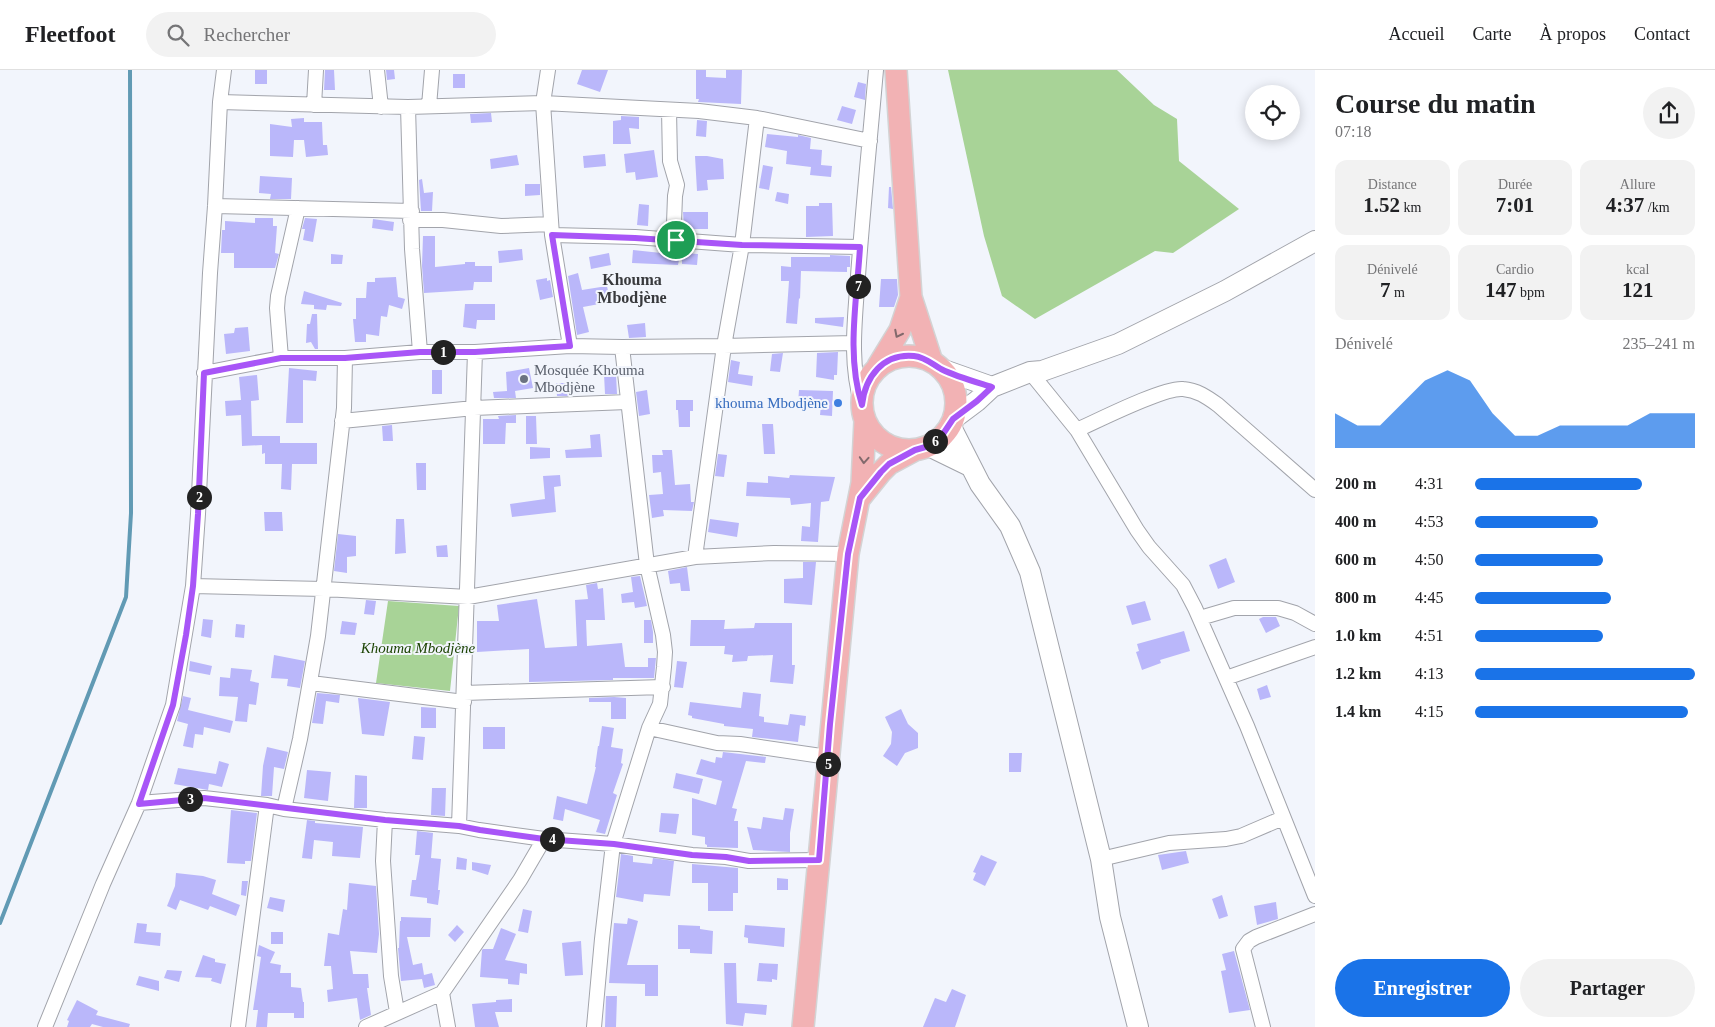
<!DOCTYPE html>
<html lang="fr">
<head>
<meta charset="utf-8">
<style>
	:root { --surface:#fff; --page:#f2f2f2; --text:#202124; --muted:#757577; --line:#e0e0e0; --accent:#1a73e8 }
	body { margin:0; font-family:"Times New Roman",serif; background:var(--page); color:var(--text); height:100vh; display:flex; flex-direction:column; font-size:19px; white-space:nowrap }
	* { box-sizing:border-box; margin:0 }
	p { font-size:16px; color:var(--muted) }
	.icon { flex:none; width:28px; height:28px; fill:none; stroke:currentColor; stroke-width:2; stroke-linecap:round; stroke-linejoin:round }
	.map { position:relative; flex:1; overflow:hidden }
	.panel { display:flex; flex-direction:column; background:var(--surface); width:400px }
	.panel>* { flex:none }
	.fabs { position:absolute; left:1245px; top:15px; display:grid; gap:10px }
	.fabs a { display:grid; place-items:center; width:55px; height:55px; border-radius:50%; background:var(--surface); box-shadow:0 2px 12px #0003; font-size:25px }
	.pin { position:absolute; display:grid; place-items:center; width:42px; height:42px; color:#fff; margin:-21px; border:2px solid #fff; border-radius:50%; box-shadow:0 1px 5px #0007 }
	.km { position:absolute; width:25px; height:25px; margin:-12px; border-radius:50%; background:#222; color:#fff; font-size:14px; line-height:25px; text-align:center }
	.round { display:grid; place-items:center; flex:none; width:52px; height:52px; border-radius:26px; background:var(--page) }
	.head { display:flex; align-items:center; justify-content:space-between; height:85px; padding:0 20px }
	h1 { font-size:28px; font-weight:700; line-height:38px }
	.stats { display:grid; grid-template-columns:repeat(3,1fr); gap:8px; height:85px; padding:5px 20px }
	.stats div { display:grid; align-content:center; border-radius:12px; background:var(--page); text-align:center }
	.stats b { font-size:21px; font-weight:700 }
	.stats small { font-size:14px; font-weight:400 }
	.stats p { font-size:14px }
	.chart { height:140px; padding:10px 20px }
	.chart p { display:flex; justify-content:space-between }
	.chart svg { width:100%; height:90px; margin-top:5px; fill:var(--accent); opacity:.7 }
	.primary-button { display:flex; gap:10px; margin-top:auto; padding:10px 20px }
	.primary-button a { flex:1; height:58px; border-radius:30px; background:var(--accent); color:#fff; font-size:20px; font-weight:700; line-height:58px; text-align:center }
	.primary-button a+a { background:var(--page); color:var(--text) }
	ul { padding:0 20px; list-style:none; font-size:16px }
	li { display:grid; grid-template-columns:80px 60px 1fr; align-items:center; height:38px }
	li i { height:12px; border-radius:6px; background:var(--accent) }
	header { display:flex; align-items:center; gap:30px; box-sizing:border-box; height:70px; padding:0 25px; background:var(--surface); border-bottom:1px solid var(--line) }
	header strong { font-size:24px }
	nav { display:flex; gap:28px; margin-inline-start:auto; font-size:18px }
	.search { width:350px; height:45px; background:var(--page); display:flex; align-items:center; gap:12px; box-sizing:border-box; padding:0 18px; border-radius:28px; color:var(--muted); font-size:19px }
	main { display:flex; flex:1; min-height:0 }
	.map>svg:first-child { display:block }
</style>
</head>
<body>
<header>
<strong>Fleetfoot</strong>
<div class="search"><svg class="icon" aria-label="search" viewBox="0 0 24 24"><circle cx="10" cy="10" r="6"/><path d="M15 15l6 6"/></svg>Rechercher</div>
<nav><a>Accueil</a><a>Carte</a><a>À propos</a><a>Contact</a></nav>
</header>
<main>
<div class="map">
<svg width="1315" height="957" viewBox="0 0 1315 957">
	<rect width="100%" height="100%" fill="#f2f5fc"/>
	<path fill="#a8d397" d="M948 0H1117L1154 35 1177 49 1179 91 1239 139 1173 183 1155 181 1035 249 1002 226 984 166Z
		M388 531 459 536 450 621 376 613Z"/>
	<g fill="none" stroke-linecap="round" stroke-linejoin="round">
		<path stroke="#619ab4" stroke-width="4" d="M0 853 126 527 131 443 130 0"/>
	</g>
	<path fill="#bab7fa" d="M255 0H267V14H255Z
		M325 0H334L335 20H324Z
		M386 0H394L395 9 387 10Z
		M582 0H608L600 22 577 14Z
		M696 0H706V7L726 8V0H742L741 34 698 32 699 29H696Z
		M453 4H465V18H453Z
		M858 12 866 14 865 30 854 27Z
		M842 36 856 40 852 54 837 50Z
		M491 43 492 52 471 53 470 44Z
		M621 46 639 47V59L629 58 631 74H613V51L621 50Z
		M304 48V52H322L323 75H327L328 85 306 87 304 70H294L293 87 270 86V54L292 57 291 49Z
		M697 50 707 51 706 67 696 66Z
		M767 64 798 67V65L811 68 810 79 822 80 821 95 832 96 831 107 810 105 811 97 786 94 787 81 765 77Z
		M654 80 658 107 636 110 635 102 626 103 624 84Z
		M605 84 606 96 584 98 583 86Z
		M517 85 519 95 491 99 490 89Z
		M695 86H707L723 89 724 109 707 110 708 120 697 121Z
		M763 95 773 97 769 120 759 118Z
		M260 106 292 108 291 129H270L271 124 259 123Z
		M422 109 424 123 433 122 432 141H421L419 110Z
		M525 114H540V125L525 126Z
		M889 117H891L893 139 888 138Z
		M777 122 789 124 788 134 775 131Z
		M819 133H832L833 166 806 167V136H819Z
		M639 134 649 135 648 156 637 155Z
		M683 142H708V159H684Z
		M255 148H273V156H277L275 183 279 184 275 198H234V183H221L222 160H225V151L255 153Z
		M305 148 317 149 313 172 303 170 305 159H302Z
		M373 149 394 152 393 161 372 158Z
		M423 166H435V197L465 194V192H475V196H492V212H474L473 220 424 223 422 196Z
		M522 179 523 190 499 193 498 181Z
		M633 180 680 185 678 195 632 193Z
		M609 183 611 195 591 199 589 187Z
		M682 183 698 184 697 195 682 194Z
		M331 184 343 185 342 194H331Z
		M830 185 850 186V197H847V202L801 201 800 229 799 228 797 254 786 253 789 211H781V196L791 197V187H830Z
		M578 203 582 220 607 216 610 232 583 237 589 262 577 265 568 206Z
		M396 207 398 227 405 229 402 239 389 235 387 247 381 246 379 266 366 264V272H355L353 249H356V228H366L367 212H375V208Z
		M547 208V211L550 210 553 227 540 230 536 210Z
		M881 209H897L898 225 894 237H879Z
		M304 221 342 233 341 236 327 235 326 240 314 239V235L301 234Z
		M465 234H495V250H477L476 259 463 257Z
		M312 244H317L318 279H315L311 272 306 273 307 254H310Z
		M844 247 843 257 815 253V248Z
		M645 253 646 267 629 268 627 255Z
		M248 257 250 281 226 284 224 264 234 263 235 258Z
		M838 282 837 305H834V310L816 307 817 283Z
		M783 283 780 302 770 301 772 284Z
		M731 290 740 292 738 304 753 306 752 316 728 312Z
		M289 298 317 301 316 311 303 310V353H286Z
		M529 298 533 318 515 321 516 328H494L493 322 507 321 506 302Z
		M432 300H442V324H432Z
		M604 304H616L617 324H605Z
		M257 305 259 330 251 331 252 366H280V373H317V394H292L291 420 281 419 282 394H265V383L262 384V375L242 376 241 345 226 346 225 331 241 330 239 307Z
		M556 313H568L569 326H557Z
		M647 320 650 344 639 346 636 322Z
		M799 320 833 321 832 346 820 345 821 335 798 334Z
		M676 330H693V341H690V357H679L678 340H676Z
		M516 345V353H506L505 374H483V349H499L498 346Z
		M526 346H536L537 374H526Z
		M762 354H773L775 384H764Z
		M392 355 393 371H383L382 356Z
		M600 364 602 387 566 388 565 380 591 378 590 365Z
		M530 377 550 378V388L530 389Z
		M662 380H672L675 415 690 414 691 432H694L692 441 663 440 664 446 652 448 649 425 663 424 661 402 653 403 652 385H663Z
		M718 384 727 385 724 407 715 406Z
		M416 393H426V420H417Z
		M560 405 561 416 554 417 556 442 512 447 510 434 545 429 543 406Z
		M790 405 835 407 829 431 821 432 818 472 801 471 802 456 810 457 811 433 791 435 790 428 746 426 747 412 768 413V406L789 408Z
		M264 442H282L283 461H265Z
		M396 449H404L406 483 395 484Z
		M710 449 739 453 737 467 708 462Z
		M338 464 356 466V486L347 487V503L334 501Z
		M447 475 448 487H437L436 476Z
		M1226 488 1235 512 1218 519 1209 495Z
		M803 492H816L812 535 784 533V509L803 508Z
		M687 497 690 521H681L680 513 670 514 668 501Z
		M640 506 647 536 635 538 634 532 622 533 621 524 633 522 631 507Z
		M597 513 598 519 603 518 605 550H586L587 576 622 573 625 597H648V588H656L654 608H613V610L529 612V579L477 582V551H499L497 535 537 529 545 578 577 576 575 530 588 529 586 515Z
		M366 530 376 531 374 545 364 544Z
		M1145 531 1151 550 1132 555 1126 536Z
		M1263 547H1276L1280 556 1266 563 1259 549Z
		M203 549 213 550 211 568 201 566Z
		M644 550H651L653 562V573H644Z
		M691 550H725L724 559 754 558 755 553H792V595H795L793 614 770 612 773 585 748 586 747 591 732 592 733 585 724 584 725 576H690Z
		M342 551 357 553 355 565 340 564Z
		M236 554 245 555 244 568 235 567Z
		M1184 561 1190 581 1160 590 1161 593 1142 600 1136 582 1139 581 1137 574Z
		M274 585 305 591 300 618 287 616 288 609 271 608Z
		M190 591 212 596 210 605 189 601Z
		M677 591 687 592 683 618 674 617Z
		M231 598 252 600 250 611 259 613 256 635 249 634 247 652 235 651 238 627 219 626 220 607 230 608Z
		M1267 615 1271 627 1260 630 1257 619Z
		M743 622 761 624 759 646 764 647V652L788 655 790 644 806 646 805 656 800 655 798 672 752 667 753 659 724 656V654L692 648V646L688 645 690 632 741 638Z
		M317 623 340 625 339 633 326 631 323 654 312 653Z
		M183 626 191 628 188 640 233 651 230 663 204 657 203 665 195 664 193 678 183 676 188 654 177 651Z
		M614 627 626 628V649H611V632H589V628Z
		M358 628 390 632 384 666 362 664Z
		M421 637 436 638V658H421Z
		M901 639 908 654 918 663V678L905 683 897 696 883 686 891 674 892 662 885 647Z
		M602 656 614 658 611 677 623 679 621 693 623 694 613 723 617 725 605 764 596 762 600 750 565 739 563 751 553 749 557 726 587 734 596 697H595L598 676H599Z
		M483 657H505V679H483Z
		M414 666 425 667 423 690 412 689Z
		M267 677 288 682 284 699 274 697 272 726H261L263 696Z
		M723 682 766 687 765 693 746 691 732 738 737 739 734 751H738V778L707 777V775L705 774V767L692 765V728L716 735 722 711 696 704 701 689 715 693 716 687 722 688Z
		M1009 683H1022L1021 702H1009Z
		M219 691 229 694 222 717 209 714 208 720 174 714 178 698 216 704Z
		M307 700 331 702 328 731 304 728Z
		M676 703 703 709 699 724 673 718Z
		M355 705 367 706V738H354Z
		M432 718H446L445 746 431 745Z
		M785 738 794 739 790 763V782L753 780 747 757 761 759 763 747 783 750Z
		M231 740 257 743 251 791H245V794L227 793Z
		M661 743 679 744 676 764 659 762Z
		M307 750 315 751V753L363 757 360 788 332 786 333 772 314 770 312 789 302 788Z
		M417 761 433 763 431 788 441 789 438 820H440L438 835 427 833V828L410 826 412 810H416L420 785H415Z
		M1186 781 1189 793 1162 800 1158 785Z
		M621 784 633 786V792L652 794 653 788 674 791 670 826 644 824 643 832 616 827Z
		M981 785 997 792 985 816 973 810 976 803 973 802Z
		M457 787 467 789 466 800 456 799Z
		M472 792 491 795 488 805 472 800Z
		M692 794 738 798V823H733V841H708V813H692Z
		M176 803 203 806 216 810 212 824 240 835 236 846 210 836 208 840 180 830 176 840 167 836 175 816Z
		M777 808 788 809V820H777Z
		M242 811H248L246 826 241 825Z
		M349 813 376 816 379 864 377 883 350 881 353 904H368L369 918H367L371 945 360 950 357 928 328 932 327 920 333 919 331 896H324L328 863 339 865 343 839 347 840Z
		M1222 825 1228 846 1219 849 1212 829Z
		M270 827 285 830 283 842 267 838Z
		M1276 832 1278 849 1257 855 1254 836Z
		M523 839 532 841 528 863 518 861Z
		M401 847 431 848 430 867H407L413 895 422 893 424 905 432 903 435 915 424 918 422 909 401 911 398 878H399L400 851H401Z
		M628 848 638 851 627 895H658V926H645V914L609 913 614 853 627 854Z
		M137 853 147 854 146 862 161 863 160 876 134 873Z
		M457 855 464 862 455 872 448 865Z
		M678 855 700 856V859L713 861 712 884 690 883V879H678Z
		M745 855 785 858 784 877 748 873V868L744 867Z
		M501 858 516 864 505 890 527 894V904L520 903 519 915 508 914V909L480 907 482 880 483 879H493Z
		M271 862H283V874H271Z
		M581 871 583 905 565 906 562 873Z
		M259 875 275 882 270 893 281 895 280 903H291V917L301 918 303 932H304V948H294V943H268L267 957H256L258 940H253L261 887 257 886Z
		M1234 881 1250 940 1229 943 1221 901 1226 900 1222 884Z
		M203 885 215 889V892L226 894 221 914 211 911 212 908 195 907Z
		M724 893H736L737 933 767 935 766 945 745 943 743 956 726 954Z
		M759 893 778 894 777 910 772 909V912L757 911Z
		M167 900 182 901 179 912 164 908Z
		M139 906 159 911V921L136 915Z
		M952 919 966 925 955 957H923L935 928 946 932Z
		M606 926H617L616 957H605Z
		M512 929V942H495L499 957H475L472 934 496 932V930Z
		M77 930 98 941 96 945 130 954 129 957H103L92 954 90 957H67L69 951 67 950Z"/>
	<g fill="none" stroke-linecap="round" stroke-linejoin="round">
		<defs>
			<path id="street" d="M377 0 381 37
				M548 0 543 33 552 165 570 276
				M220 32 408 37 543 33 699 41 757 48 870 71
				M314 35 316 0
				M429 36 432 0
				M408 37 412 179 420 282
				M669 40 670 91 677 115 675 126 674 153 676 170
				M215 136 412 141
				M410 150H443L501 156 551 154
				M552 165 635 167 742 175 860 177
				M281 288 277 238 278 226 298 138
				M1030 302 1077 360 1137 460 1149 477 1183 515 1195 538 1247 656 1315 826
				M204 303 281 288H345L420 282H475L570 276 622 277 724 276 854 273
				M862 335C849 293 855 249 858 206 863 137 870 69 876 0
				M342 351 474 338 627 332
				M1077 360C1099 350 1164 317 1183 319 1197 320 1207 327 1218 335L1315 420
				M695 487 724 276 742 175 757 48
				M193 516 324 519 468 527 695 487 774 483 848 484
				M1200 548 1234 538H1278L1295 543 1315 554
				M1226 608 1315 577
				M311 613 464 632
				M464 623 663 617
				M649 658 717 673 740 674 828 687
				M139 733 204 728 267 735
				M284 739 385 750 459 756 479 760 544 769 613 774 692 785 726 787 749 791 819 790
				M385 750 383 791 391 906 397 942
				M459 756 475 282
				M1101 789 1169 773 1226 769 1241 766 1283 748
				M442 923 448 957
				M45 957 103 814 139 733 173 635 193 516 198 444 210 203 215 136 220 32 224 0
				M238 957 267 735 284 739 300 669 318 566 344 338 345 288
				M366 957 442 923 520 810 544 769
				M594 957 602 869 613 774 649 658 660 634 664 597 665 582 663 565 647 495 622 277
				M1263 957 1243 879 1249 871 1256 867 1315 844"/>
			<path id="secondary" d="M941 299 992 317
				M953 349 977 331 992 317 1030 302 1042 301 1118 274 1225 221 1315 171
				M950 355 980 414 1010 456 1030 502 1101 789 1110 847 1138 957
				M929 376 970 396"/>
			<path id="primary" d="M896 0 911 227 932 292
				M862 333a47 47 0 1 1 94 0a47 47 0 1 1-94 0Z
				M878 296 900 260 911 227
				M860 428 881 402 889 394 915 380
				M803 957 848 484 862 413 865 351"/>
		</defs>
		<use href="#street" stroke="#a2a4ab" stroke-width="16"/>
		<use href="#secondary" stroke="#a2a4ab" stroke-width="22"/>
		<use href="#primary" stroke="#d3d3d4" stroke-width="24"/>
		<use href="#street" stroke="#fff" stroke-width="14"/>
		<use href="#secondary" stroke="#fff" stroke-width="20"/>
		<use href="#primary" stroke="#f2b2b4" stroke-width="21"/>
	</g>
	<defs><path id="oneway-chevron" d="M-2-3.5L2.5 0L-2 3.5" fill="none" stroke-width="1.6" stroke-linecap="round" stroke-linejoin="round" transform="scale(1.25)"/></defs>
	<g stroke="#82696c">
		<use href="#oneway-chevron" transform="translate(898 264) rotate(117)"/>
		<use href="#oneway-chevron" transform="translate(864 390) rotate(94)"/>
	</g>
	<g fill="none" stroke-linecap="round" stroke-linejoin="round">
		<defs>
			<path id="route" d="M552 165 635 168 742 175 860 177C857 229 846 285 862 335 865 307 883 283 914 286 925 287 932 294 941 299 957 307 976 312 992 317L977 331 953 349 941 367 929 376 915 380 889 394 881 402 860 428 848 484 830 654 819 790 749 791 726 787 692 785 614 774 544 769 480 760 459 756 385 750 204 728 139 734 173 635 186 565 193 516 198 444 204 303 281 288H345L420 282H475L570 276Z"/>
		</defs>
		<use href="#route" stroke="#fff" stroke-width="10"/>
		<use href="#route" stroke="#a855f7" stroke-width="6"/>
	</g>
	<circle fill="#6b7280" stroke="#f2f5fc" stroke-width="2" cx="524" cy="309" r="5"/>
	<circle fill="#3f7fe0" stroke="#f2f5fc" stroke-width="2" cx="838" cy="333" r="5"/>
	<g text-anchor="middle" stroke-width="4" stroke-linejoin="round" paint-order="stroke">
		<g font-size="15" fill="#5b616d" stroke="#f2f5fc" text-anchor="start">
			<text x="534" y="305">Mosquée Khouma<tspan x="534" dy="17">Mbodjène</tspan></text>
		</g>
		<g font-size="15" fill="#366cbe" stroke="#f2f5fc" text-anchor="end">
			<text x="828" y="338">khouma Mbodjène</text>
		</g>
		<g font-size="15" font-style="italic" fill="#1d4404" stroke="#f2f5fc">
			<text x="418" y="583">Khouma Mbodjène</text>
		</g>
		<g font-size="16" font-weight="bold" fill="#38393c" stroke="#f2f5fc">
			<text x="632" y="215">Khouma<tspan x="632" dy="18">Mbodjène</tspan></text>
		</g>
	</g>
</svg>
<div class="fabs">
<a><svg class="icon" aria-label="locate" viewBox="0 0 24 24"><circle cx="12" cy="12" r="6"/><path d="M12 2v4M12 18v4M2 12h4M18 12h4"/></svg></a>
</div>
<div class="pin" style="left:676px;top:170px;background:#1e9e55"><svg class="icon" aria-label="arrive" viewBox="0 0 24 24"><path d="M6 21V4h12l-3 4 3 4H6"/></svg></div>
<b class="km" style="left:443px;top:282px">1</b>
<b class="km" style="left:199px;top:427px">2</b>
<b class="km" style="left:190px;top:729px">3</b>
<b class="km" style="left:552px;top:769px">4</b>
<b class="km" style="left:828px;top:694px">5</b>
<b class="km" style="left:935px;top:371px">6</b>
<b class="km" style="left:858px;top:216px">7</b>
</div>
<section class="panel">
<div class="head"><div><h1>Course du matin</h1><p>07:18</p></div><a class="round"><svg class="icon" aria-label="share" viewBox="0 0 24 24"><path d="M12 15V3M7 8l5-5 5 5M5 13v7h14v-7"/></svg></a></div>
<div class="stats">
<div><p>Distance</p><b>1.52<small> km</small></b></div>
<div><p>Durée</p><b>7:01</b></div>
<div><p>Allure</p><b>4:37<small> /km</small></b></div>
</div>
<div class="stats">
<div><p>Dénivelé</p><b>7<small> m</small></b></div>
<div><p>Cardio</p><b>147<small> bpm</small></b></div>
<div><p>kcal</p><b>121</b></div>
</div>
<div class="chart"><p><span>Dénivelé</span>235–241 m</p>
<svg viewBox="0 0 160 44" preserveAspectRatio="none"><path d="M0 44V27L10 33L20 33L30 22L40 11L50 6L60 11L70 27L80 38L90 38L100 33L110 33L120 33L130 33L140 27L150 27L160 27V44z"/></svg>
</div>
<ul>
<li><b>200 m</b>4:31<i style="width:76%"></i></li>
<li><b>400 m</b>4:53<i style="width:56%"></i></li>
<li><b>600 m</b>4:50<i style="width:58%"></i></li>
<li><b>800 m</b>4:45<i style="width:62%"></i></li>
<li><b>1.0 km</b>4:51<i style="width:58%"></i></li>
<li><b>1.2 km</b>4:13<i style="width:100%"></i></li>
<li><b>1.4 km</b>4:15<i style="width:97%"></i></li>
</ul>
<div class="primary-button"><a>Enregistrer</a><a>Partager</a></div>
</section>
</main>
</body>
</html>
